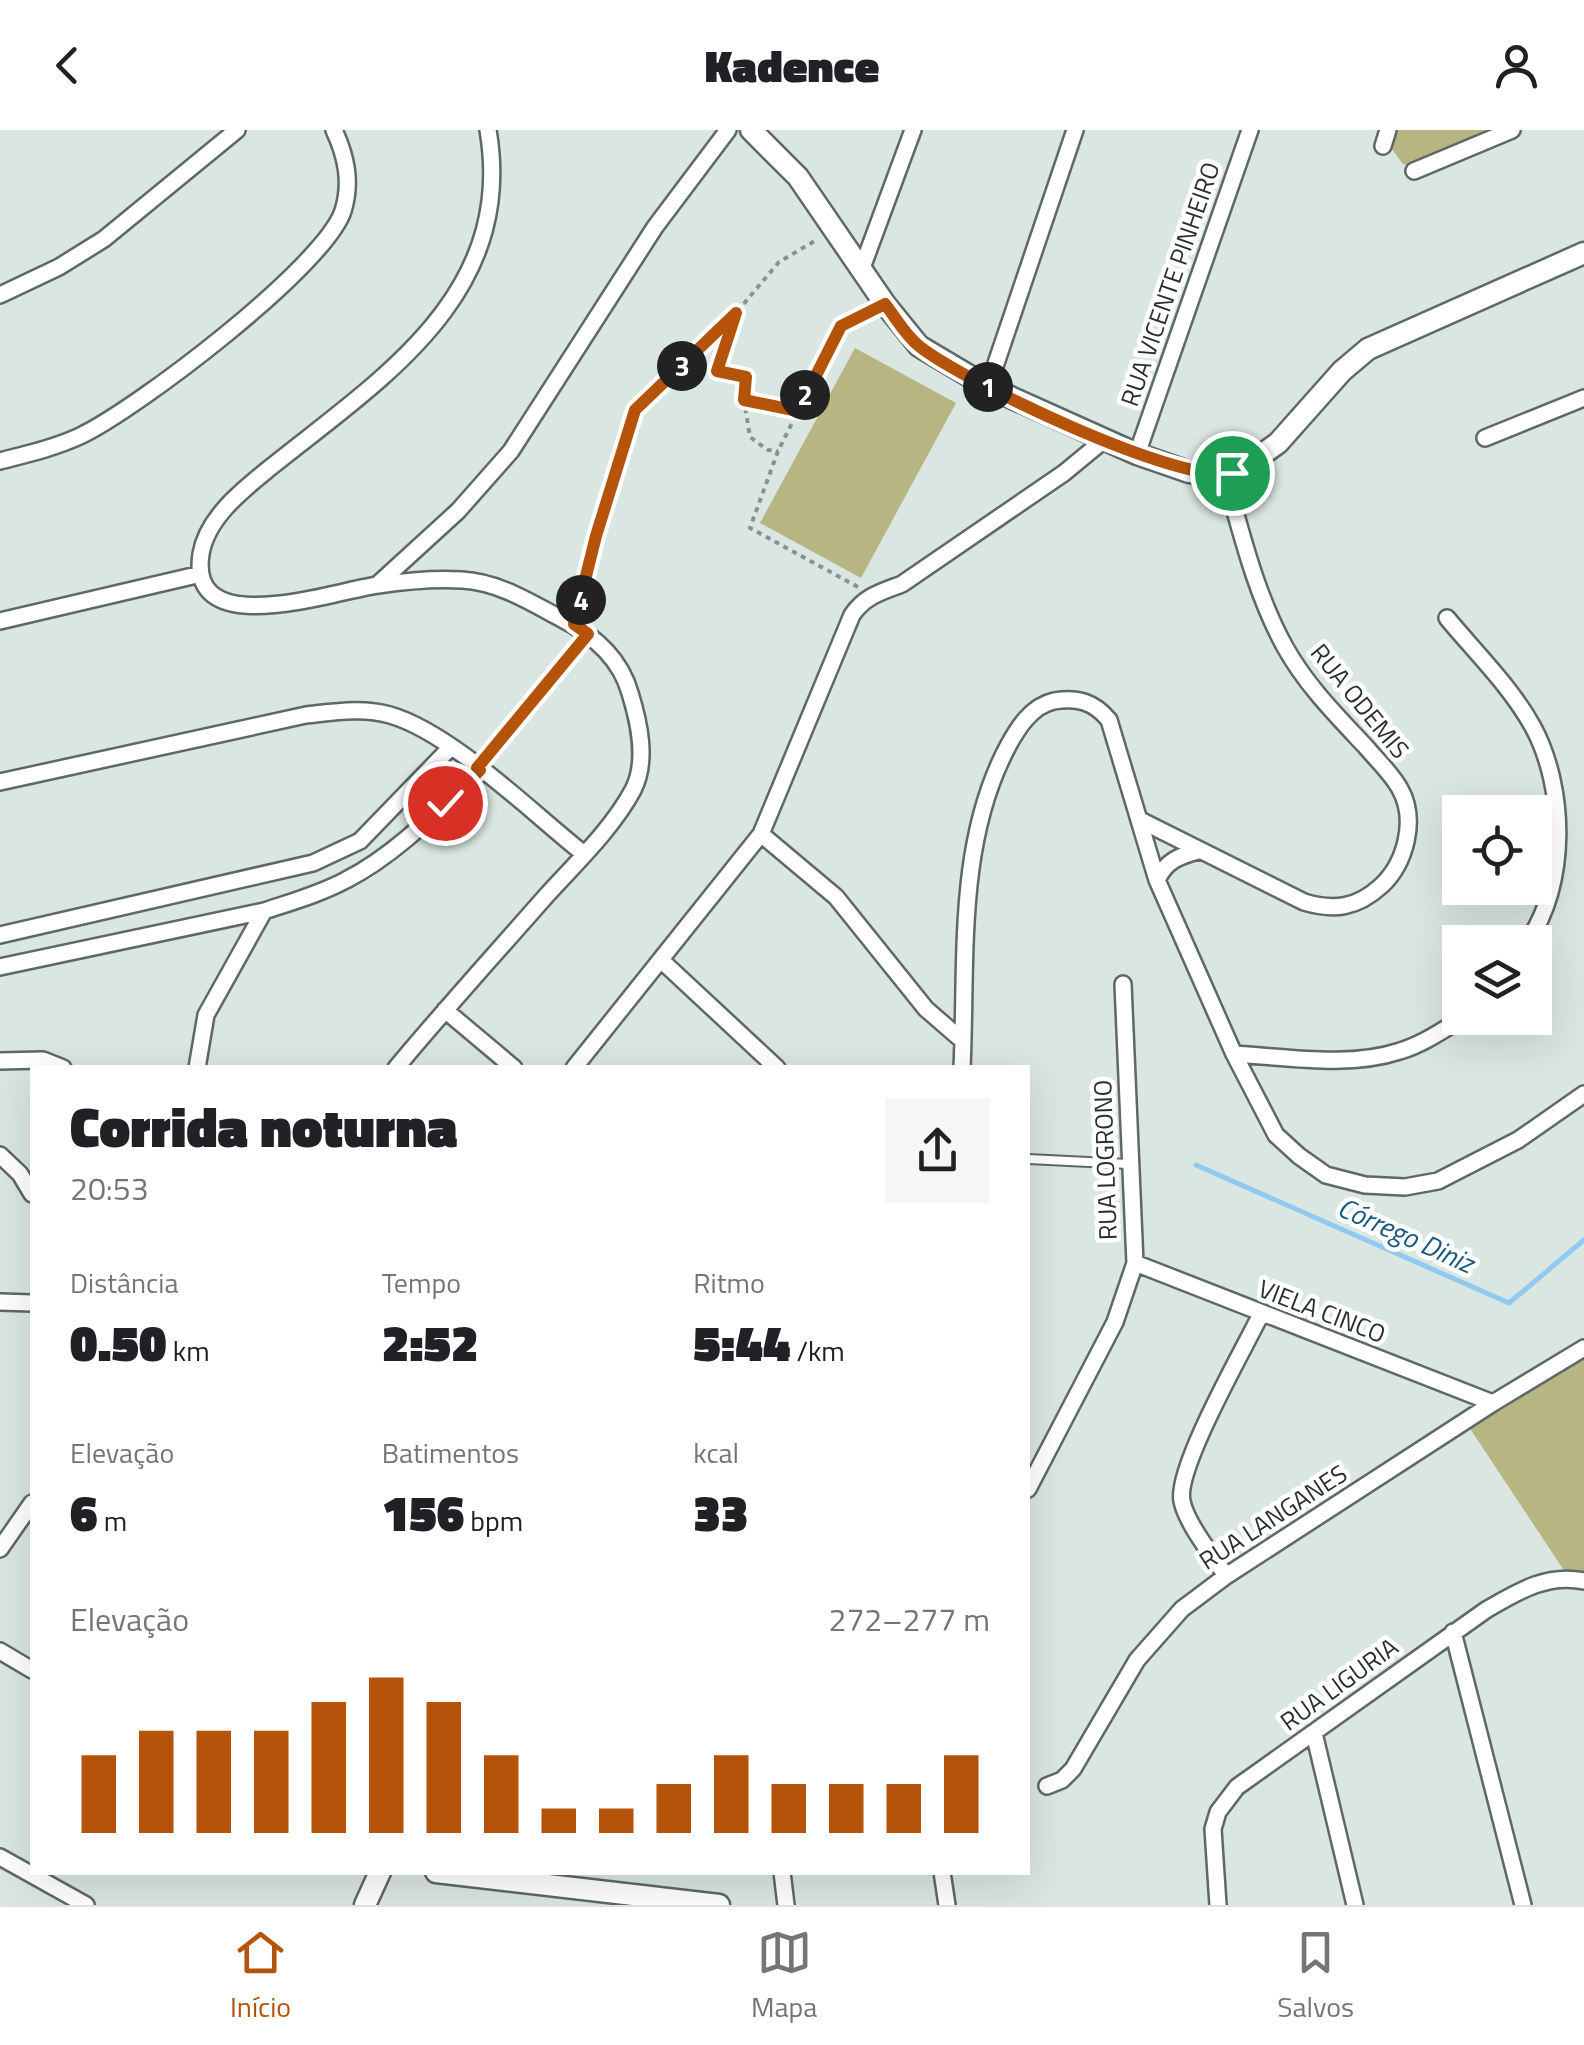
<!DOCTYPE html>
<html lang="pt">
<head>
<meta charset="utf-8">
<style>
	:root { --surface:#fff; --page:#f6f6f6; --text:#202124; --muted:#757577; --line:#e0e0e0; --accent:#b45309 }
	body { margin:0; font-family:"Titillium Web",sans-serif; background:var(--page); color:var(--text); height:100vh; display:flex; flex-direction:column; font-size:38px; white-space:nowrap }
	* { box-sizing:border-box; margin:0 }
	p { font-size:32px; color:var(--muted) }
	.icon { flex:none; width:55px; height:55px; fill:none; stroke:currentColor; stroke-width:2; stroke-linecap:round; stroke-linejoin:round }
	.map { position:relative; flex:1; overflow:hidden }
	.details { position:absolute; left:30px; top:935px; width:1000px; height:810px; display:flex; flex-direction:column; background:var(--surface); border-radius:0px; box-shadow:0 10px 40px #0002 }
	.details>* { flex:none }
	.tools { position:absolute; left:1442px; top:665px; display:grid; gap:20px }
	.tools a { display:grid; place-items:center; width:110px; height:110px; border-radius:0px; background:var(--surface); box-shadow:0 10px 40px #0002; font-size:50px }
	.pin { position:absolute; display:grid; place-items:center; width:85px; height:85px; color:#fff; margin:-42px; border:5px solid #fff; border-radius:50%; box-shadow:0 2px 10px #0007 }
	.km { position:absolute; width:50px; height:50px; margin:-25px; border-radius:50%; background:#222; color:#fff; font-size:28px; line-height:50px; text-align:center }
	.round { display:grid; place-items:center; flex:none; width:105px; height:105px; border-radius:0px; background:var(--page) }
	.overview { display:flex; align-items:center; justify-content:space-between; height:170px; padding:0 40px }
	h1 { font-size:55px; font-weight:800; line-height:75px }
	.metrics { display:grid; grid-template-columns:repeat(3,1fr); gap:15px; height:170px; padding:10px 40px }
	.metrics div { display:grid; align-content:center }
	.metrics b { font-size:50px; font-weight:800 }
	.metrics small { font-size:28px; font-weight:400 }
	.metrics p { font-size:28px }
	.chart { height:280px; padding:20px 40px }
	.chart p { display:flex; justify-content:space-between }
	.chart svg { width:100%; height:180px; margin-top:10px; stroke:var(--accent); stroke-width:6 }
	header { display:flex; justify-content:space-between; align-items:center; height:130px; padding:0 40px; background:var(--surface); font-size:45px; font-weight:800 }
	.dock { display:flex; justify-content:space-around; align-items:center; height:140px; border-top:2px solid var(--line); background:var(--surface); font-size:28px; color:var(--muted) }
	.dock a { display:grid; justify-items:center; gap:5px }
	.dock .current { color:var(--accent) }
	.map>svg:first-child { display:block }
</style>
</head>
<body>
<header><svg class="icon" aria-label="back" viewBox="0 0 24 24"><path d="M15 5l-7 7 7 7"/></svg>Kadence<svg class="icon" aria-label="person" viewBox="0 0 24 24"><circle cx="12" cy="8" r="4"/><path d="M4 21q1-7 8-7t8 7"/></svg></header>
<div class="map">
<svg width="1584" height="1775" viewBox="0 0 1584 1775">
	<rect width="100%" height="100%" fill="#dae6e1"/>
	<path fill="#b7b582" d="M1399 0H1492L1412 36 1403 34 1391 18Z
		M855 218 956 273 861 448 760 393Z
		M1584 1226V1444L1565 1442 1469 1297Z"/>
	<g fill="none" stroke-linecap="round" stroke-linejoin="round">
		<path stroke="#91c9f0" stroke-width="5" d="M1196 1035 1509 1173 1584 1110"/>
		<defs>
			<path id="lane" d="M1028 1029 1129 1034"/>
			<path id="street" d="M1383 16 1388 0
				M1414 41 1512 0
				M862 138 913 0
				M0 165 59 137 104 109 237 0
				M988 257 1075 0
				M1485 308 1584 268
				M1137 324 1250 0
				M0 331C27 324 54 318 80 306 137 279 324 137 343 81 352 52 346 26 334 0
				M377 455 458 381 511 321 655 97 728 0
				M1447 488C1476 523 1511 557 1533 597 1566 658 1568 755 1527 812
				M0 491 201 444
				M0 652 306 585C334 582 363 577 390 585 452 603 532 683 584 724
				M1140 690 1304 772C1334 781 1357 778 1381 756 1406 733 1417 689 1400 659 1392 644 1377 630 1366 617 1337 586 1306 555 1285 517 1256 465 1241 402 1225 345
				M761 704 836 767 926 879 963 911
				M1157 750C1166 731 1179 726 1198 721
				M0 805 313 733 360 711 451 617
				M662 831 777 938
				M0 837 264 781C291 772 320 764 346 750 397 724 439 679 480 640
				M445 880 514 938
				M1234 924C1287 927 1349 938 1400 921 1423 914 1443 900 1463 888
				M0 931 43 930 63 938
				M197 938 206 885 264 781
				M396 938C445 879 496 823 546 766 576 733 612 699 633 660 648 631 639 592 630 563 620 527 592 504 560 488 528 471 498 452 462 450 434 448 405 451 378 455 337 460 187 514 201 424 207 387 244 359 271 337 382 248 516 165 488 0
				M574 938 761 704 852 485C865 466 881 462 902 454L1064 343 1104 310
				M962 938C967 831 956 715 1007 618 1017 599 1031 576 1054 571 1078 567 1094 572 1109 590L1157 750 1234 924 1276 1005 1299 1026 1326 1045 1365 1055 1405 1057 1438 1051 1518 1010 1584 964
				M0 1025 20 1044 32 1064
				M1135 1133 1493 1273
				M0 1172 32 1173
				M1028 1359 1115 1192 1135 1133 1123 854
				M0 1419 32 1373
				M1226 1446C1213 1426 1186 1393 1182 1371 1175 1339 1244 1219 1261 1184
				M1453 1502 1523 1775
				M0 1521 32 1540
				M1314 1603 1355 1775
				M1047 1656 1062 1650 1073 1639 1137 1530 1182 1479 1226 1446 1493 1273 1584 1218
				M0 1727 86 1775
				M782 1742 786 1775
				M942 1742 947 1775
				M1218 1775 1213 1699 1218 1682 1237 1657 1486 1480C1517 1462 1547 1443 1584 1451"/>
			<path id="secondary" d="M751 0 798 47 885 174 919 216 988 257 1137 324 1189 342 1225 345 1242 339 1278 313 1342 241 1368 219 1584 123
				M436 1742 719 1775
				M365 1775 380 1742"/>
		</defs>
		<use href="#lane" stroke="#5e6864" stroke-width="12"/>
		<use href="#street" stroke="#5e6864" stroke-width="20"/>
		<use href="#secondary" stroke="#5e6864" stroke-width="25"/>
		<path stroke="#8a928f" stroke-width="4" stroke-dasharray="5 5" stroke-linecap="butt" d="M735 186 717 241 747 247 744 270 750 307 768 320 778 321
			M744 270 798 281
			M858 457 750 398 778 321 841 196 868 183
			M578 480 596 406 635 281 736 183 779 132 818 109
			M487 627 576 518"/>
		<use href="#lane" stroke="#fff" stroke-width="8"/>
		<use href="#street" stroke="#fff" stroke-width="15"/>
		<use href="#secondary" stroke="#fff" stroke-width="20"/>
	</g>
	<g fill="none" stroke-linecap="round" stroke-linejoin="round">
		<defs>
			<path id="route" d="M445 673 480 640 477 638 588 504 574 494 596 406 635 280 736 183 717 241 746 247 744 270 798 281 841 196 885 174C896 188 905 205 919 216 964 252 1180 355 1232 343"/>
		</defs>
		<use href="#route" stroke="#fff" stroke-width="20"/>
		<use href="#route" stroke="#b45309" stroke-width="12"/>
	</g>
	<g text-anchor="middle" stroke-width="9" stroke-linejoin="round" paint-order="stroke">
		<g font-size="25" fill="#2a2e2d" stroke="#fff">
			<text transform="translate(1170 154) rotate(-71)" y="9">RUA VICENTE PINHEIRO</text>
			<text transform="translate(1360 571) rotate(51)" y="9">RUA ODEMIS</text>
			<text transform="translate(1105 1030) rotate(-92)" y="9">RUA LOGRONO</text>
			<text transform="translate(1322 1181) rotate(21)" y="9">VIELA CINCO</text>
			<text transform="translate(1273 1387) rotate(-33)" y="9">RUA LANGANES</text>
			<text transform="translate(1339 1554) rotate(-36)" y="9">RUA LIGURIA</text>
		</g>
		<g font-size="28" font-style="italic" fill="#195a7f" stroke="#fff">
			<text transform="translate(1406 1105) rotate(24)" y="10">Córrego Diniz</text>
		</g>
	</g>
</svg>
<div class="tools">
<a><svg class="icon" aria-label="locate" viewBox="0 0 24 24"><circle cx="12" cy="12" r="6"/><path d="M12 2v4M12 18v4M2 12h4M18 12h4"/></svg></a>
<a><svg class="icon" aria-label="layers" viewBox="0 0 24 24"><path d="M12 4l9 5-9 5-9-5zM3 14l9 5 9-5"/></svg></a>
</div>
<div class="pin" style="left:1232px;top:343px;background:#1e9e55"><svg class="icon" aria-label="arrive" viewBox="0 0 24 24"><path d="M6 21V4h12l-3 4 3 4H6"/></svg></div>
<div class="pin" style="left:445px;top:673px;background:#d93025"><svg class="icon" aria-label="check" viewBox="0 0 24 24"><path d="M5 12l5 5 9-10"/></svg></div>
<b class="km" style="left:988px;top:257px">1</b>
<b class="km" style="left:805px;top:265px">2</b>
<b class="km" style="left:682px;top:236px">3</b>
<b class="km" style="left:581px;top:470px">4</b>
<section class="details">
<div class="overview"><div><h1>Corrida noturna</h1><p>20:53</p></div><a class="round"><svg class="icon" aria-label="share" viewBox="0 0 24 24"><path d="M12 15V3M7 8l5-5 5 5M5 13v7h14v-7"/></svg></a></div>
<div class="metrics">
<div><p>Distância</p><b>0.50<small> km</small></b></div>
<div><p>Tempo</p><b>2:52</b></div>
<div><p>Ritmo</p><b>5:44<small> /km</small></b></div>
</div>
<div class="metrics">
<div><p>Elevação</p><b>6<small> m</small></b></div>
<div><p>Batimentos</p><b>156<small> bpm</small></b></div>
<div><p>kcal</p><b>33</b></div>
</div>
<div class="chart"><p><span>Elevação</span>272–277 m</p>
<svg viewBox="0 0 160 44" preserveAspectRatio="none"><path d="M5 44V25M15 44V19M25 44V19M35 44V19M45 44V12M55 44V6M65 44V12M75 44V25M85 44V38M95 44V38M105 44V32M115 44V25M125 44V32M135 44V32M145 44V32M155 44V25"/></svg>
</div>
</section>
</div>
<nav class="dock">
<a class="current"><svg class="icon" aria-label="home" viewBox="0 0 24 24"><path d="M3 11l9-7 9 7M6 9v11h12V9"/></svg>Início</a>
<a><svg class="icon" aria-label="map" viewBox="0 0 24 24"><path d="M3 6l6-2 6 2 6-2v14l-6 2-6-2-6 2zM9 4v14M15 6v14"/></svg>Mapa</a>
<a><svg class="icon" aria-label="saved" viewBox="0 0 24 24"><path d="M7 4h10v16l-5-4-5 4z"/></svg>Salvos</a>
</nav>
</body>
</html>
